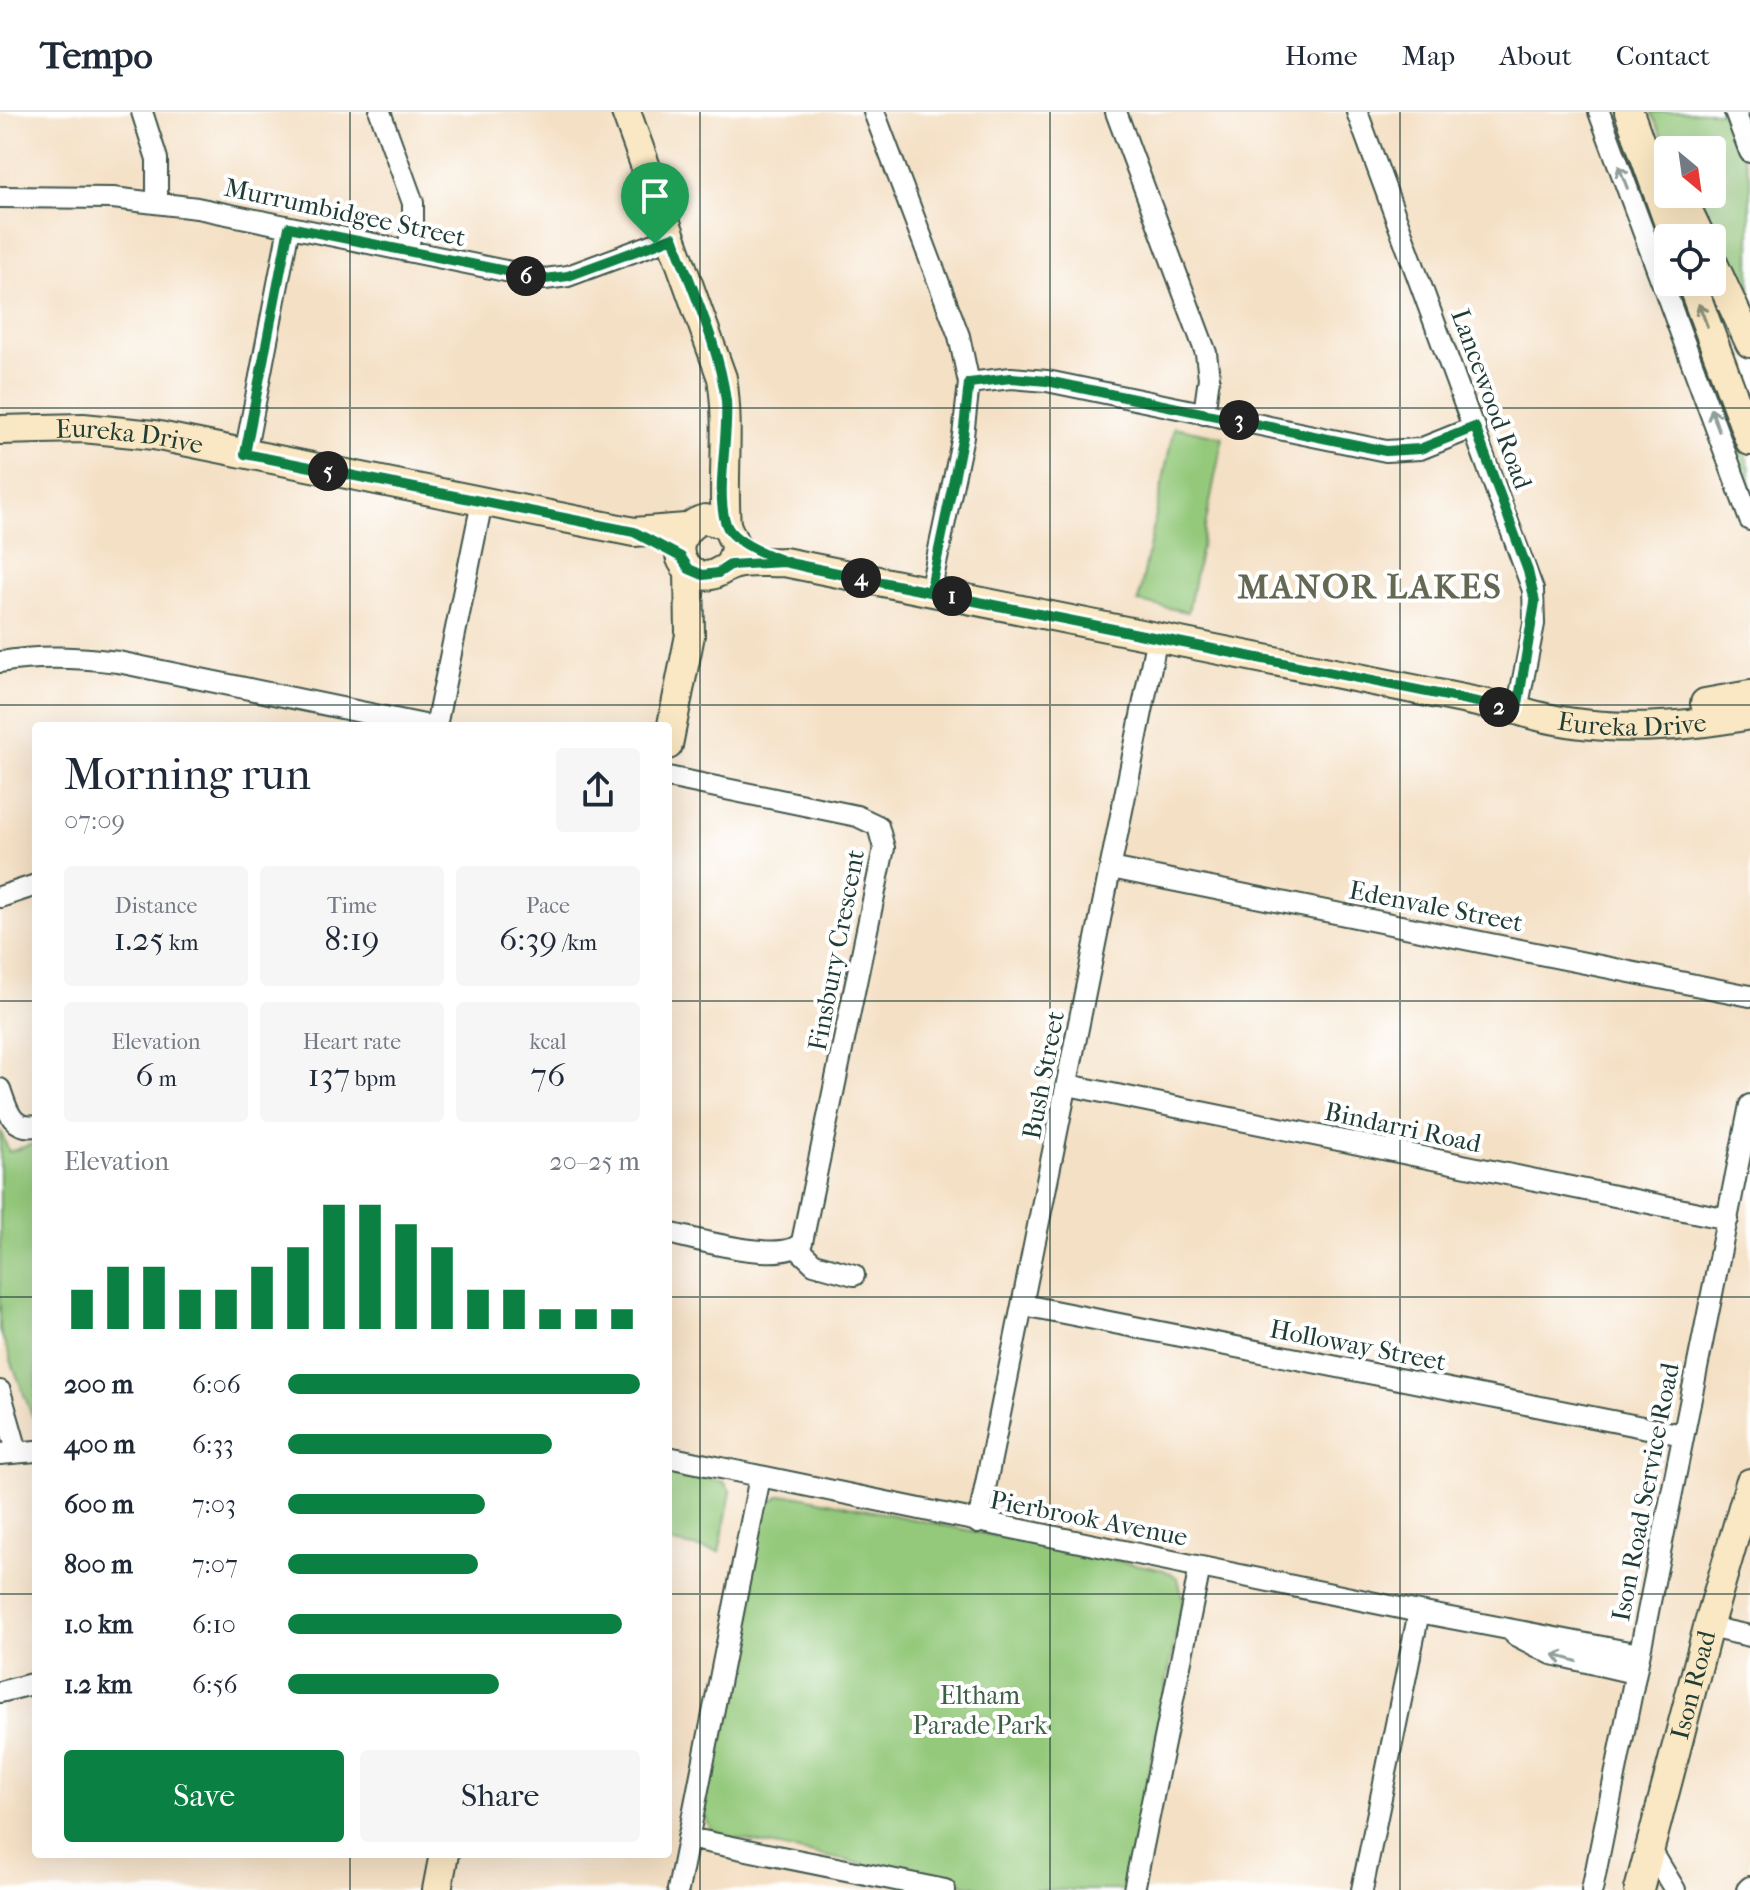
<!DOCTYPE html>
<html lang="en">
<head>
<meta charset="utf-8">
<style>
	:root { --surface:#fff; --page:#f6f6f7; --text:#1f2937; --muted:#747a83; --line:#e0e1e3; --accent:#0b8043 }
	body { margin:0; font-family:"IM FELL French Canon",serif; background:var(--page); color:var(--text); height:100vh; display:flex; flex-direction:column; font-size:30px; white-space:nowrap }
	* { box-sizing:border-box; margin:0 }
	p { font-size:26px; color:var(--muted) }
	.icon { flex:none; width:44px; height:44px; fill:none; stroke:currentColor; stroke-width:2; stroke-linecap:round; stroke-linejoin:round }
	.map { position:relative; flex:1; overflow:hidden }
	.sheet { position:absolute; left:32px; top:610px; width:640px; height:1136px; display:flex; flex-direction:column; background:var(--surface); border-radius:8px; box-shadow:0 8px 32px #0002 }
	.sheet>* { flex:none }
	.needle { width:52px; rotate:151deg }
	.controls { position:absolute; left:1654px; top:24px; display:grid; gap:16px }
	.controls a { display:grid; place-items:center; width:72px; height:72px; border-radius:8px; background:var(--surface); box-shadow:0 8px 32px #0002; font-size:40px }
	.pin { position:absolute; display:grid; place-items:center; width:68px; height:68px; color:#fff; margin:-82px -34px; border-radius:50% 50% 50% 0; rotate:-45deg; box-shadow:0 0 8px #0007 }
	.pin .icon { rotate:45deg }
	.km { position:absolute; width:40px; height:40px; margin:-20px; border-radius:50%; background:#222; color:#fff; font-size:22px; line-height:40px; text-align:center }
	.round { display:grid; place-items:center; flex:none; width:84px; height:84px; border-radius:8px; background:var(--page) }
	.summary { display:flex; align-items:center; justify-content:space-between; height:136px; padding:0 32px }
	h1 { font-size:44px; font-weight:600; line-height:60px }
	.figures { display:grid; grid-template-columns:repeat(3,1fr); gap:12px; height:136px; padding:8px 32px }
	.figures div { display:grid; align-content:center; border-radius:8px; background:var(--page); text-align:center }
	.figures b { font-size:34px; font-weight:600 }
	.figures small { font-size:22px; font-weight:400 }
	.figures p { font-size:22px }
	.chart { height:224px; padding:16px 32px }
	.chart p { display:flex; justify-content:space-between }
	.chart svg { width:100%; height:144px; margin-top:8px; stroke:var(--accent); stroke-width:6 }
	.action { display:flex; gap:16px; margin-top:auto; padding:16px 32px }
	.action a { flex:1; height:92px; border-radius:8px; background:var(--accent); color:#fff; font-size:32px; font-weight:600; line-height:92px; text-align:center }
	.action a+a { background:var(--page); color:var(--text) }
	ul { padding:0 32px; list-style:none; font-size:26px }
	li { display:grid; grid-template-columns:128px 96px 1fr; align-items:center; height:60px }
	li i { height:20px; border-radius:10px; background:var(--accent) }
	header { display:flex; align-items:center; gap:48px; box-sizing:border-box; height:112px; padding:0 40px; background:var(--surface); border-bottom:2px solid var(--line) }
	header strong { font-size:38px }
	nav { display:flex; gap:44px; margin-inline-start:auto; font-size:28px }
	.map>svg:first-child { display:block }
</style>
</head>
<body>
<header>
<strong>Tempo</strong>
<nav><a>Home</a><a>Map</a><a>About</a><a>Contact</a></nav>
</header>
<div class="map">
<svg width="1750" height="1778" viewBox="0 0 1750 1778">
	<rect width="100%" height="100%" fill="#fff"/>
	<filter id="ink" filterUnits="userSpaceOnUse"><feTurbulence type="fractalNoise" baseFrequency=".0125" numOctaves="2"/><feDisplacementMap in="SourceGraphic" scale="16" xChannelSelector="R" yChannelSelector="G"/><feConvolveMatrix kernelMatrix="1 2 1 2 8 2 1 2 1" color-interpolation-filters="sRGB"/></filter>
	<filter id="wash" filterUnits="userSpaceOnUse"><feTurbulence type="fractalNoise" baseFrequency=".006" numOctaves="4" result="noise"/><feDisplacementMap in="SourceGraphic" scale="32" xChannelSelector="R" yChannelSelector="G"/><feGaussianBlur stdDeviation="1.8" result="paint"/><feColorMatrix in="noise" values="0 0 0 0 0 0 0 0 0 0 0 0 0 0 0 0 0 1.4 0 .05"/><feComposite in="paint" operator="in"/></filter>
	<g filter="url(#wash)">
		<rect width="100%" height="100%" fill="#f4e0c5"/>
		<path fill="#94c97b" stroke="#5a8358" stroke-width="2" d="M1651 0H1726L1750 63V206L1689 82H1712V38H1668Z
			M1670 170H1681L1750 356V384Z
			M1174 315 1223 325 1188 500 1138 490Z
			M0 1018 9 1040 36 1031V1307L33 1306 0 1219Z
			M668 1359 724 1370 731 1380 719 1440 668 1430Z
			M794 1383 1164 1458 1178 1466 1183 1488 1125 1778H993L724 1724 711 1718 703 1701 763 1398 779 1384Z"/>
	</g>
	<g filter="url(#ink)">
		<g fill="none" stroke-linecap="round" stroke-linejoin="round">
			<defs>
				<path id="street" d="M142 0 157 47V91
					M380 0 413 91V114L407 139
					M874 0 959 224 969 271 963 324 930 480
					M1116 0 1206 241 1209 266 1204 302
					M1357 0 1533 478 1534 512 1517 598
					M1599 0 1750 408
					M1735 0 1750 40
					M0 85 113 86 197 96 545 167 568 164 673 125
					M969 271 1011 266 1047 269 1386 339 1420 337 1475 315
					M245 342 289 115
					M0 550C40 543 78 545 118 550L429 614
					M436 614 482 390
					M668 665 857 704 878 714 884 736 802 1130C783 1153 696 1127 668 1121
					M1111 756 1750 884
					M0 785 36 773
					M1068 973 1728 1107
					M0 977C7 997 11 1018 36 1014
					M797 1136 814 1152 854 1163
					M1023 1193 1683 1323
					M0 1279 17 1339
					M0 1342 36 1339
					M668 1345 1419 1500 1639 1542
					M978 1411 1157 525
					M1708 1515 1750 1524
					M1515 1523 1552 1542 1634 1561
					M0 1580 36 1571
					M688 1726 945 1778
					M1649 1735 1675 1778
					M678 1778 760 1365
					M1134 1778 1200 1455
					M1362 1778 1419 1500
					M1592 1778 1750 993
					M1747 1778 1750 1775"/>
				<g id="secondary">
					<path d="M626 0 722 266C730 315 722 364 726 413"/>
					<path d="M1629 0 1674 126"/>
					<path d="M1680 82 1701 126"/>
					<path d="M1712 149 1750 231"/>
					<path d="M1691 170 1750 329"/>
					<path id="s1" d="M0 318 83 316 154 323 634 420 686 416"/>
					<path id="s2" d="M730 453 736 435 726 413 705 407C678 413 668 450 697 462 713 468 720 457 733 453 748 448 768 451 784 450L1517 598C1590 622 1675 617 1750 603"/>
					<path d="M1705 591 1750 583"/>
					<path d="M668 633 690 523 689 457"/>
					<path d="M437 1778 444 1742"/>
					<path id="s3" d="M1639 1778 1708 1515 1750 1371"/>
				</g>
			</defs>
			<use href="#street" stroke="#3f554a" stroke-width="24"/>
			<use href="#secondary" stroke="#3f554a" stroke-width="32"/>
			<use href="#street" stroke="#fff" stroke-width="20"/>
			<use href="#secondary" stroke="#fae7c3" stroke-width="28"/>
		</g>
		<defs><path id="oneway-shaft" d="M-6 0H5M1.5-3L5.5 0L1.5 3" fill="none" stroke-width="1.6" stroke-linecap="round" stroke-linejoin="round" transform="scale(2)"/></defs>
		<g stroke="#8f9e9a">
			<use href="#oneway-shaft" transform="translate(1623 65) rotate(-111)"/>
			<use href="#oneway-shaft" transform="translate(1715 308) rotate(-109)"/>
			<use href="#oneway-shaft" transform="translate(1565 1546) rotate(-164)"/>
		</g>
		<use stroke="#8c927c" href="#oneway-shaft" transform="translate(1703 203) rotate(-111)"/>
	</g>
	<g fill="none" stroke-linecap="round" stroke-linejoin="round" filter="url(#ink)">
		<defs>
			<path id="route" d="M655 132 673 125C692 178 719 233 726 289 729 325 715 381 726 412 733 433 784 450 805 455 1042 502 1279 552 1517 598L1535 490 1528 459 1475 315 1420 337 1386 339 1047 269 1011 266 969 271 963 324 930 480 784 450 730 453 718 461 703 463 689 457 681 445 634 420 245 342 289 115 545 167 568 164 655 132"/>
		</defs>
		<use href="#route" stroke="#fff" stroke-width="16"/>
		<use href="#route" stroke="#0b8043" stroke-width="10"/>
	</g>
	<path fill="none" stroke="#1f3d34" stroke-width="2" stroke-opacity="0.55" d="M350 0V614M700 0V1778M1050 0V1778M1400 0V1778M0 296H1750M0 593H1750M0 889H36M668 889H1750M0 1185H36M668 1185H1750M0 1482H36M668 1482H1750M350 1742V1778"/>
	<g text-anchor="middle" stroke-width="8" stroke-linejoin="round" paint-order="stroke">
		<g font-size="26" fill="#1f3d34" stroke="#fff">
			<text transform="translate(345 100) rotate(12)" y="9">Murrumbidgee Street</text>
			<text transform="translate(1492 287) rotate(70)" y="9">Lancewood Road</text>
			<text dy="9" stroke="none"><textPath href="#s1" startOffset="130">Eureka Drive</textPath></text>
			<text dy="9" stroke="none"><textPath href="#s2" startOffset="1094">Eureka Drive</textPath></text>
			<text transform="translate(1436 794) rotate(11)" y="9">Edenvale Street</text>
			<text transform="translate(836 838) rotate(-79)" y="9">Finsbury Crescent</text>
			<text transform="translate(1043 963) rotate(-79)" y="9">Bush Street</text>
			<text transform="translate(1403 1015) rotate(12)" y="9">Bindarri Road</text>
			<text transform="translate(1358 1233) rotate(11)" y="9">Holloway Street</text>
			<text transform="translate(1645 1380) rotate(-79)" y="9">Ison Road Service Road</text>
			<text transform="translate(1089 1406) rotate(11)" y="9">Pierbrook Avenue</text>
			<text dy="9" stroke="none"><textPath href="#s3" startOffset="212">Ison Road</textPath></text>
		</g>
		<g font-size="26" fill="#3c6046" stroke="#fff">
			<text x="980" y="1592">Eltham<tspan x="980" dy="30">Parade Park</tspan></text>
		</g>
		<g font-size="34" font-weight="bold" letter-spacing="2" fill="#646953" stroke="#fff">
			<text x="1370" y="486">MANOR LAKES</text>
		</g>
	</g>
</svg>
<div class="controls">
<a><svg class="needle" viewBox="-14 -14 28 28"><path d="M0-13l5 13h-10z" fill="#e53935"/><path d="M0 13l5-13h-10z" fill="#747a83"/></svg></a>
<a><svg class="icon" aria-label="locate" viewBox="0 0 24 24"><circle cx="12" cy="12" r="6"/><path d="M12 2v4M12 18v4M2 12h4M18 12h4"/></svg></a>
</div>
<div class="pin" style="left:655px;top:132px;background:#1e9e55"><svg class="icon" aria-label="arrive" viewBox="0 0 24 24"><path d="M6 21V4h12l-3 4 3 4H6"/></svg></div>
<b class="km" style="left:952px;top:484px">1</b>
<b class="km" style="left:1499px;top:595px">2</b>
<b class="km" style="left:1239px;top:308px">3</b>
<b class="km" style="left:861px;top:466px">4</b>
<b class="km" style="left:328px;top:359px">5</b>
<b class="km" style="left:526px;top:164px">6</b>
<section class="sheet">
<div class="summary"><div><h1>Morning run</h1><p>07:09</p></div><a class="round"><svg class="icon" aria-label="share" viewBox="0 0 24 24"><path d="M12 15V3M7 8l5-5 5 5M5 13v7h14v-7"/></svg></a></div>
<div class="figures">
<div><p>Distance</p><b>1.25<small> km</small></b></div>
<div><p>Time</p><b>8:19</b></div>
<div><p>Pace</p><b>6:39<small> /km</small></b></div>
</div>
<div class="figures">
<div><p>Elevation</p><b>6<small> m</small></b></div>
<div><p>Heart rate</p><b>137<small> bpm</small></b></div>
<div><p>kcal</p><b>76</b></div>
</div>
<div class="chart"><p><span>Elevation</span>20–25 m</p>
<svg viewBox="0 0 160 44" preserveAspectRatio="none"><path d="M5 44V32M15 44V25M25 44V25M35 44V32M45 44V32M55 44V25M65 44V19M75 44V6M85 44V6M95 44V12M105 44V19M115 44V32M125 44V32M135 44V38M145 44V38M155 44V38"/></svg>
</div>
<ul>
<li><b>200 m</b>6:06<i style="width:100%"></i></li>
<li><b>400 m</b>6:33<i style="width:75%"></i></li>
<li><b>600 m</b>7:03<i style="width:56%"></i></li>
<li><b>800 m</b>7:07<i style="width:54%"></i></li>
<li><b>1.0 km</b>6:10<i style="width:95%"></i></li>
<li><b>1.2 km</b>6:56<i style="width:60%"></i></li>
</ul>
<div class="action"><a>Save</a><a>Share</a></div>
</section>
</div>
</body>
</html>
